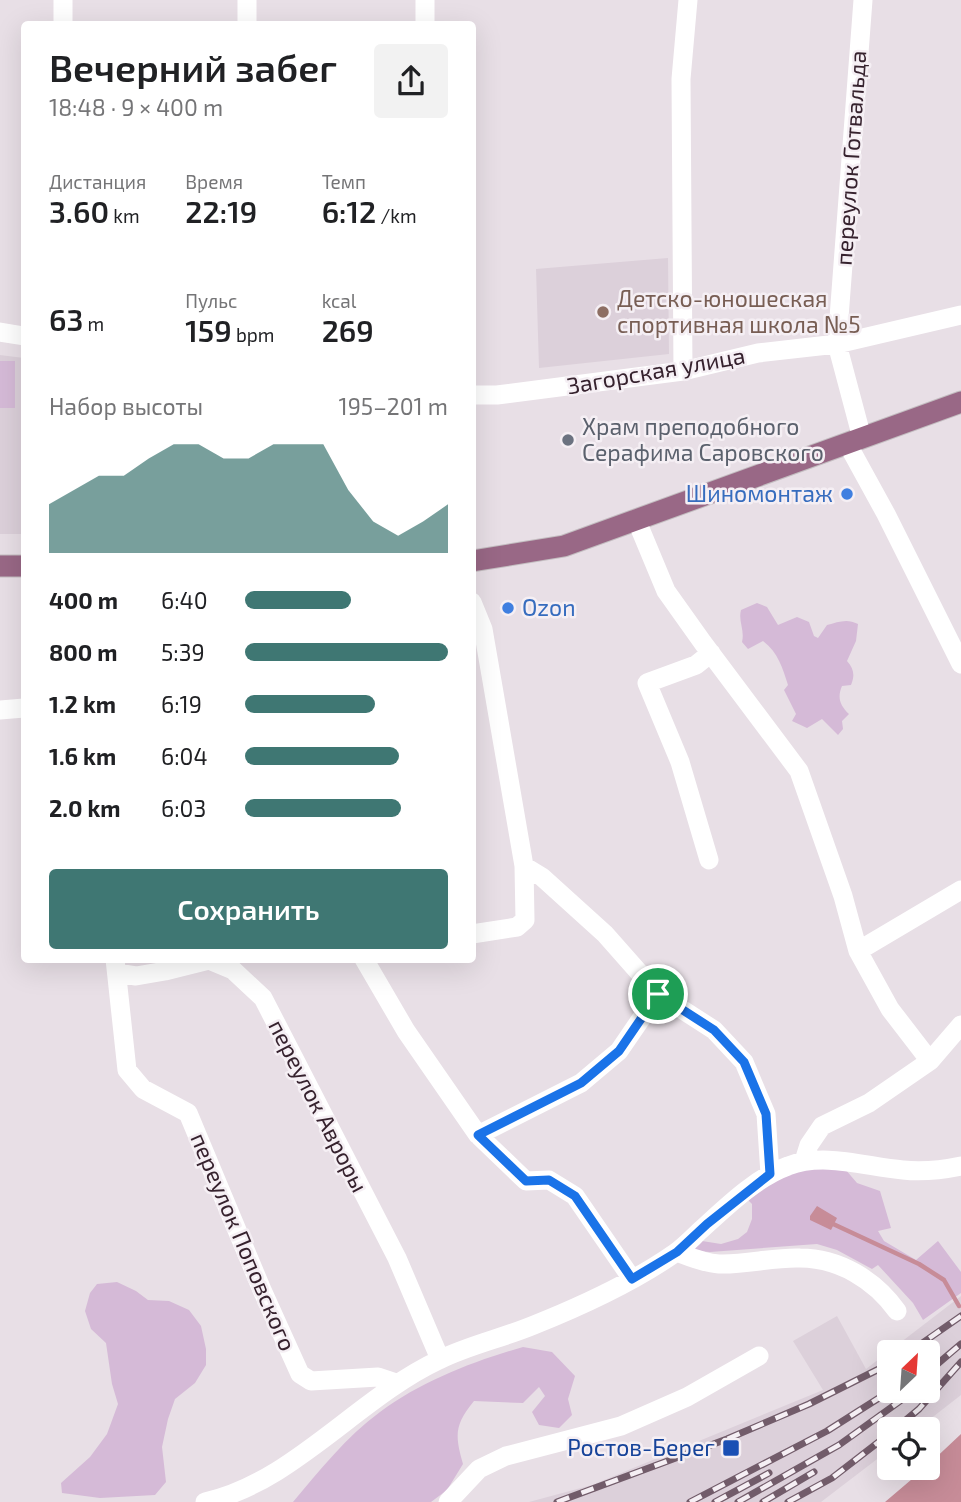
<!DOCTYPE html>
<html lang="ru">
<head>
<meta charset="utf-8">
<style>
	:root { --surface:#fff; --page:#f2f2f2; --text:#202124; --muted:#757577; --accent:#3f7773 }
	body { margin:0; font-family:"Exo 2",sans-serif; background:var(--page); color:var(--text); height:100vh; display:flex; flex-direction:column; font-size:26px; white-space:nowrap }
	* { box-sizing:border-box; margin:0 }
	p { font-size:23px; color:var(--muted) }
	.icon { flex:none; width:38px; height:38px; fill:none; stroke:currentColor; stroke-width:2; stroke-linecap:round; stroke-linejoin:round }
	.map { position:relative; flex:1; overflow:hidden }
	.drawer { position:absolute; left:21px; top:21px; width:455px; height:942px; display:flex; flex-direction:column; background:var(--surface); border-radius:7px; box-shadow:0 7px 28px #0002 }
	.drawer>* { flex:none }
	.needle { width:46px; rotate:25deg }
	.buttons { position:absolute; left:877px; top:1340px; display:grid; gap:14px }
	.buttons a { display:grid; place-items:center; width:63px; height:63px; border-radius:7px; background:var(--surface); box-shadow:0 7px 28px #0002; font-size:35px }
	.pin { position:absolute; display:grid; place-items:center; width:60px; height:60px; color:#fff; margin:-30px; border:4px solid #fff; border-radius:50%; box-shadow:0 2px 7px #0007 }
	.round { display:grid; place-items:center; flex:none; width:74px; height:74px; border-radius:7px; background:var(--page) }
	.summary { display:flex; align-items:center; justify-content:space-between; height:119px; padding:0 28px }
	h1 { font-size:38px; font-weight:600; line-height:52px }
	.metrics { display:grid; grid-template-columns:repeat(3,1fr); gap:10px; height:119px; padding:7px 28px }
	.metrics div { display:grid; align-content:center }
	.metrics b { font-size:30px; font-weight:600 }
	.metrics small { font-size:19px; font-weight:400 }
	.metrics p { font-size:19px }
	.chart { height:196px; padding:14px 28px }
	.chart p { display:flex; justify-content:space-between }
	.chart svg { width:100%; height:126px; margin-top:7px; fill:var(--accent); opacity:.7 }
	.cta { display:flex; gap:14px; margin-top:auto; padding:14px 28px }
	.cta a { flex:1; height:80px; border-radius:7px; background:var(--accent); color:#fff; font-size:28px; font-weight:600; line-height:80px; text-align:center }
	ul { padding:0 28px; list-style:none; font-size:23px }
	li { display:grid; grid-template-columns:112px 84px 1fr; align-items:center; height:52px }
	li i { height:18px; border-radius:9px; background:var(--accent) }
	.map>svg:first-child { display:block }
</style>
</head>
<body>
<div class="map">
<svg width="961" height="1502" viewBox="0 0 961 1502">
	<rect width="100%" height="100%" fill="#e8dfe6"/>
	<path fill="#dcd0da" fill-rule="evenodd" d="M668 258 669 354 539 368 536 269Z
		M0 355 24 358V534H0Z
		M961 1296V1395L916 1430H889V1450L821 1502H529L592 1485 823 1390 793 1341 837 1316 866 1369ZM889 1353H928V1391H889Z"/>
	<path fill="#d5bad7" d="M0 361H15V408H0Z
		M757 603 767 607 778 625 797 617 809 622 814 636 818 638 827 625C838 622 847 618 858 624L856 641 847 661C854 669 855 675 851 685L842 686C837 698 840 705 849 714L842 721 843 729 838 735 822 719 807 728 792 721 796 714 784 690 788 685C783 669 778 652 763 641L748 649 742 642C745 630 738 621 741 610Z
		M805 1168 845 1169 857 1183 880 1191 891 1228 878 1231 884 1241 916 1260 938 1241 961 1272V1293L923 1320 913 1303 878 1265 872 1269 837 1250 817 1244 710 1252 697 1251 691 1247 702 1241 721 1244 738 1239 747 1232 752 1219V1204L748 1200 774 1179Z
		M117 1282 136 1291 148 1300 169 1301 189 1310 201 1326 206 1349V1365L195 1383 175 1399 168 1419 162 1447 166 1482 155 1495 100 1498 62 1493 61 1483 90 1457 107 1434 118 1404 112 1384 106 1343 91 1329 85 1311 90 1293 97 1284Z
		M523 1347 552 1352 575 1376 568 1399 572 1415 559 1428 539 1425 532 1412 545 1396 539 1387 523 1403 474 1401C454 1425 455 1436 463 1464L447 1490 431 1502H293C319 1471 347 1436 380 1412 422 1381 474 1361 523 1347Z"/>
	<path fill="#c78c98" d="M817 1206 837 1218 831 1230 810 1220V1216Z
		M961 1434V1502H885L925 1468H928V1465Z"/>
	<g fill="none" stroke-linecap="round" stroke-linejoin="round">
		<path stroke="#c78c98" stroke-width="4.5" d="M831 1223 919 1264 944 1280 959 1306"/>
		<defs>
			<path id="major" d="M472 561 564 546 961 402
				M0 566H24"/>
		</defs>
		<use href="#major" stroke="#c3bdc0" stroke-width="23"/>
		<path stroke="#fff" stroke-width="19" d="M63 0V24
			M425 0V24
			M247 24V0
			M0 332 24 336
			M683 371 681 79 688 0
			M472 395H497L683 371 758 353 837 344 961 315
			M862 438 837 344 863 0
			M847 443 886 514 961 664
			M636 519 666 591 703 643 799 771 843 896 858 951 890 1009 930 1061
			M472 602 483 629 524 866 542 877 605 934 658 994 714 1030 744 1062 766 1114 770 1174
			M0 710 24 708
			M709 860 680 762 647 683 696 665 711 653
			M472 934 517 927 525 920 524 866
			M858 951 961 890
			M115 959 127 1070 143 1089 188 1113 262 1290 300 1374 311 1381 378 1377 396 1383
			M364 959 406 1031 478 1135 526 1181 549 1180 575 1196 632 1279
			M117 973 136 976 165 971 209 960 233 970 263 998 397 1258 440 1359
			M478 1135 581 1083 619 1051 658 994
			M804 1161 809 1145 822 1126 869 1103 930 1061 961 1025
			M677 1252C690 1257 704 1263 719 1264 746 1265 773 1257 800 1258 839 1258 875 1280 897 1311
			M205 1502C292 1483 358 1398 439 1360 469 1345 503 1338 534 1325 579 1307 635 1281 675 1253 685 1246 694 1236 703 1228 727 1206 757 1177 788 1166 824 1152 866 1167 903 1170 922 1172 942 1170 961 1166
			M448 1502 479 1469 506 1456 621 1426 687 1397 759 1356"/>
		<use href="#major" stroke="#996886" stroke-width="21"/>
		<defs>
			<path id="rail" d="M908 1353 961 1316
				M928 1372 961 1344
				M894 1430 919 1409 961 1362
				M557 1502 727 1439 809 1404 889 1364
				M690 1502 827 1431 890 1391
				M715 1502 769 1473
				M738 1502 839 1445 914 1391
				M763 1502 814 1472
				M788 1502 832 1478 889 1434"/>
		</defs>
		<use href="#rail" stroke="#725c6a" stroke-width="7"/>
		<use href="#rail" stroke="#f5eff4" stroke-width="4.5" stroke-dasharray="13" stroke-linecap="butt"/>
	</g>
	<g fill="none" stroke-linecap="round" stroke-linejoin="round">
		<defs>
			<path id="route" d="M658 994 714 1030 744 1062 766 1114 770 1174 707 1224 677 1252 632 1279 575 1196 549 1180 526 1181 478 1135 581 1083 619 1051Z"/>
		</defs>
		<use href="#route" stroke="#fff" stroke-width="14"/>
		<use href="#route" stroke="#1a73e8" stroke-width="9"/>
	</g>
	<circle fill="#8d6e63" stroke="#f5eff4" stroke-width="2.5" cx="603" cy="312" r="7"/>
	<circle fill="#6b7280" stroke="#f5eff4" stroke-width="2.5" cx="568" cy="440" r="7"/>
	<g fill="#3f7fe0" stroke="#f5eff4" stroke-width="2.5">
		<circle cx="847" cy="494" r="7"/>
		<circle cx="508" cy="608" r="7"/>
	</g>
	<rect fill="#1a4fb4" stroke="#f5eff4" stroke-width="2.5" x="722" y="1439" width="18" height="18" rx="3.5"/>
	<g text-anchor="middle" stroke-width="5" stroke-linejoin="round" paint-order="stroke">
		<g font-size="23" fill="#36222e" stroke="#f5eff4">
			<text transform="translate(851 158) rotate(-86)" y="8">переулок Готвальда</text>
			<text transform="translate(656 371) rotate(-10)" y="8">Загорская улица</text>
			<text transform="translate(318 1106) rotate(63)" y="8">переулок Авроры</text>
			<text transform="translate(243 1242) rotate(67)" y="8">переулок Поповского</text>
		</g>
		<g font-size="23" fill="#785e54" stroke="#f5eff4" text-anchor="start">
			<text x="617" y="307">Детско-юношеская<tspan x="617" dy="26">спортивная школа №5</tspan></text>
		</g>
		<g font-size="23" fill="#5b616d" stroke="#f5eff4" text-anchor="start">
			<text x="582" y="435">Храм преподобного<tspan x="582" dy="26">Серафима Саровского</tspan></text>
		</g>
		<g font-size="23" fill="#366cbe" stroke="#f5eff4" text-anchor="end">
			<text x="833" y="502">Шиномонтаж</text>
			<text x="522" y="616" text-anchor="start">Ozon</text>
		</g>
		<g font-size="23" fill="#164399" stroke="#f5eff4" text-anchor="end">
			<text x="715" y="1456">Ростов-Берег</text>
		</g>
	</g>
</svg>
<div class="buttons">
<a><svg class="needle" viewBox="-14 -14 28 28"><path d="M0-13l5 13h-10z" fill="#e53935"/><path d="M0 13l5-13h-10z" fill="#757577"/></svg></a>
<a><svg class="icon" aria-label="locate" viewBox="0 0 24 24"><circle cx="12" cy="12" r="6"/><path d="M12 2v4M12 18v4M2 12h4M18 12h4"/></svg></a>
</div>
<div class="pin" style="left:658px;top:994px;background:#1e9e55"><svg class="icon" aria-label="arrive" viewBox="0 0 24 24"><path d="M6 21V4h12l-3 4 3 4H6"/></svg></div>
<section class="drawer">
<div class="summary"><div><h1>Вечерний забег</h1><p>18:48 · 9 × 400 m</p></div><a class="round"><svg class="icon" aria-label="share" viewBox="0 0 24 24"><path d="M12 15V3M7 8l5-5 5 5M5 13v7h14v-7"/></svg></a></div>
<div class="metrics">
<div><p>Дистанция</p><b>3.60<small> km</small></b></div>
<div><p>Время</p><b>22:19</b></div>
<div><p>Темп</p><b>6:12<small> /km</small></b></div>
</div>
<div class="metrics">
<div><b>63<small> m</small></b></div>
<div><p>Пульс</p><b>159<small> bpm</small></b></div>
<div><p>kcal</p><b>269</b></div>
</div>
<div class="chart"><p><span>Набор высоты</span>195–201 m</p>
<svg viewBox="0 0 160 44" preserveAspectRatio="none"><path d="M0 44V27L10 22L20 17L30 17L40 11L50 6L60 6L70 11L80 11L90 6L100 6L110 6L120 22L130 33L140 38L150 33L160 27V44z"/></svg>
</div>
<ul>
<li><b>400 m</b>6:40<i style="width:52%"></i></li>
<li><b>800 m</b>5:39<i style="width:100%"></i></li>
<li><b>1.2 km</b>6:19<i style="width:64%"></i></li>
<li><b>1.6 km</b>6:04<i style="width:76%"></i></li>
<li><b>2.0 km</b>6:03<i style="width:77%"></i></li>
</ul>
<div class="cta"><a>Сохранить</a></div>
</section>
</div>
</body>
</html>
